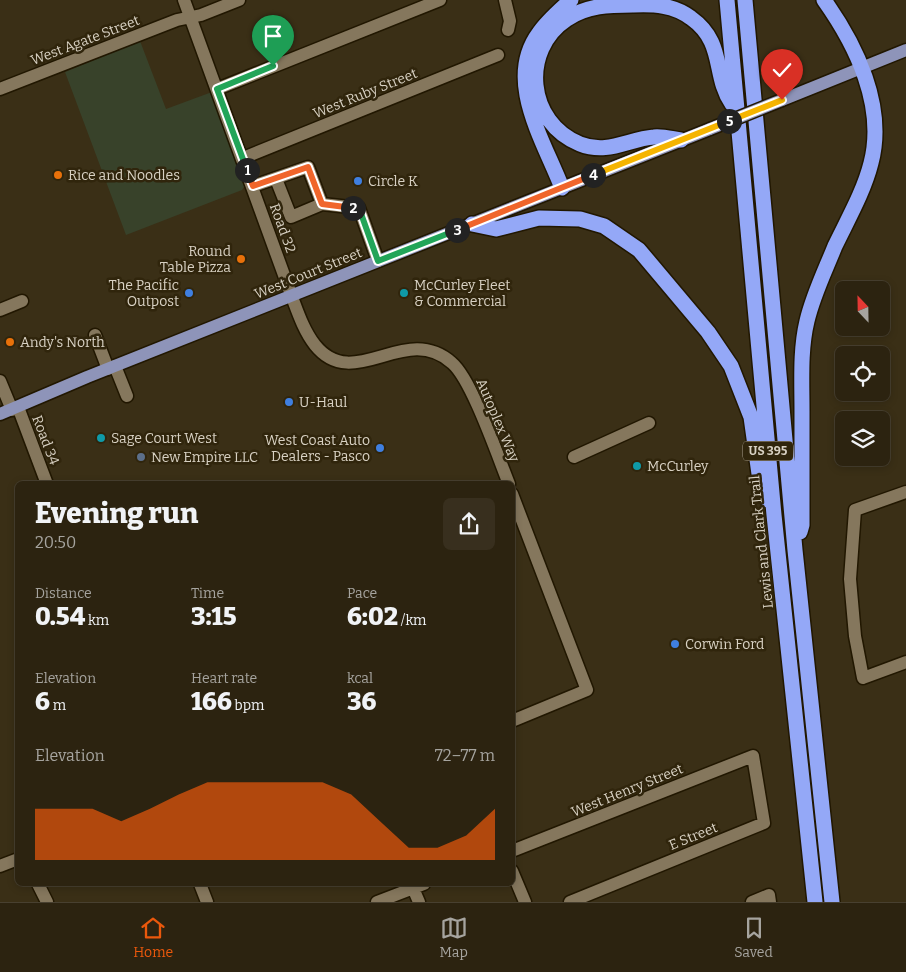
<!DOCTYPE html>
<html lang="en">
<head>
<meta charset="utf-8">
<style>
	:root { --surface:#2c2310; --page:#382f1e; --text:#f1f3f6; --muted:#a6a49f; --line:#484030; --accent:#ea580c }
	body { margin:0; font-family:Bitter,serif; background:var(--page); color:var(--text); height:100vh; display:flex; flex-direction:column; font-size:19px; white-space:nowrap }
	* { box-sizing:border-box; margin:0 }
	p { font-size:16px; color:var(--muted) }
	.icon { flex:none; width:28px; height:28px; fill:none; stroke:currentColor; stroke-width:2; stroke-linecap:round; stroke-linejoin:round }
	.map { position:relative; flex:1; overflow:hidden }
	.drawer { position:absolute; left:15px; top:481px; width:500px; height:405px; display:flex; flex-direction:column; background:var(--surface); border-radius:8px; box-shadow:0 2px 8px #0003,0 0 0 1px var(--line) }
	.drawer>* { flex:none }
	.needle { width:32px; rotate:338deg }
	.tools { position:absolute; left:835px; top:281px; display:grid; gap:10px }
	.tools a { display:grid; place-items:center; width:55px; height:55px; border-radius:8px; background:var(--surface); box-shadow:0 2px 8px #0003,0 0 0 1px var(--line); font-size:25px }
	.pin { position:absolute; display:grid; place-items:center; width:42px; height:42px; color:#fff; margin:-51px -21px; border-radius:50% 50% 50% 0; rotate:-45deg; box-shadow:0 0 5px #0007 }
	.pin .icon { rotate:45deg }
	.km { position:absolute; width:25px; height:25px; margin:-12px; border-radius:50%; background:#222; color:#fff; font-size:14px; line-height:25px; text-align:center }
	.round { display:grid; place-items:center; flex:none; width:52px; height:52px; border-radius:8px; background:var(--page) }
	.summary { display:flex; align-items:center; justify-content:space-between; height:85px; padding:0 20px }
	h1 { font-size:28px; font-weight:800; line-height:38px }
	.metrics { display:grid; grid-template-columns:repeat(3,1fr); gap:8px; height:85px; padding:5px 20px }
	.metrics div { display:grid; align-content:center }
	.metrics b { font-size:25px; font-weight:800 }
	.metrics small { font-size:14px; font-weight:400 }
	.metrics p { font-size:14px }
	.chart { height:140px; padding:10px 20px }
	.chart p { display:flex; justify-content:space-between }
	.chart svg { width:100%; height:90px; margin-top:5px; fill:var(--accent); opacity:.7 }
	.tab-bar { display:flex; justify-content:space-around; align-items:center; height:70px; border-top:1px solid var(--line); background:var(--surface); font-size:14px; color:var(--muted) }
	.tab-bar a { display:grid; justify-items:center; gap:2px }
	.tab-bar .on { color:var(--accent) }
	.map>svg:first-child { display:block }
</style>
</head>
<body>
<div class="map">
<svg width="906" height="902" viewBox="0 0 906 902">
	<rect width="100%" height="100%" fill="#3a2f16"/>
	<path fill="#38422a" d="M140 41 166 109 212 92 247 182 242 190 126 235 65 72Z"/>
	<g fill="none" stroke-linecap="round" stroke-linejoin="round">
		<defs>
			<path id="minor" d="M184 0 292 297C298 313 304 331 315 345 354 394 405 321 452 363 472 380 498 457 509 484
				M505 0 510 21 508 30
				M0 89 177 20 201 15 239 0
				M217 89 440 0
				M243 158 498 55
				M276 179 291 217 322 204
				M253 186 308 167 322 204 359 208 378 261
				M0 310 22 301
				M95 335 108 369
				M115 366 127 396
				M0 381 12 410
				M18 407 47 484
				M574 457 649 423
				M906 492 855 510 850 579 855 636 863 678 906 662
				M512 494 587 690 512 721
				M512 851 753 756 764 823 570 902
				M0 866 18 859
				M512 871 525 902
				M38 884 47 902
				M200 884 207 902
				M413 888 419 902
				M377 902 424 884
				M752 902 769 895 770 902"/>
			<path id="major" d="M782 100 906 50
				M0 414 87 377 710 129"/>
			<path id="highway" d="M727 0 774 515 815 902
				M745 0 795 550 832 902
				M681 140C673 139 663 136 654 137 628 139 608 155 580 144 527 123 520 50 567 19 587 5 610 5 633 5 654 4 674 5 691 18 726 43 712 75 732 104
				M562 188C544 141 504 80 539 33 547 21 560 10 571 0
				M472 224 496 229 539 218 580 219 604 226 639 250 708 332 731 366 751 417 760 481 768 500
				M800 532 802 525C802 487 802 449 802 411 802 381 800 350 807 321 813 295 825 271 835 246 848 219 864 191 871 163 886 106 856 45 824 0"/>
		</defs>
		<use href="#minor" stroke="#211701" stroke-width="15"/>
		<use href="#major" stroke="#211701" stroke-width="15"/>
		<use href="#highway" stroke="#211701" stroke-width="18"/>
		<use href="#minor" stroke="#85775d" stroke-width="12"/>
		<use href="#major" stroke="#8e94b9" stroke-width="12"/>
		<use href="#highway" stroke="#94a8f7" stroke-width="15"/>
		<defs>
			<path id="major-bridge" d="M710 129 782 100"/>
		</defs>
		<use href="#major-bridge" stroke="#211701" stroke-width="15" stroke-linecap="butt"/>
		<use href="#major-bridge" stroke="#8e94b9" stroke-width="12"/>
	</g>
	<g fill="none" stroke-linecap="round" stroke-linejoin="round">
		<defs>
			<path id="split-1" d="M247 170 217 89 273 66"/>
			<path id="split-2" d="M247 170 253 186 308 167 322 204 353 208"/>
			<path id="split-3" d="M353 208H359L378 261 457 230"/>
			<path id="split-4" d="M457 230 593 175"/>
			<path id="split-5" d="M593 175 729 121"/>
			<path id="split-6" d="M729 121 782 100"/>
		</defs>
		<use href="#split-1" stroke="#fff" stroke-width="10"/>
		<use href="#split-2" stroke="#fff" stroke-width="10"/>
		<use href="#split-3" stroke="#fff" stroke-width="10"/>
		<use href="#split-4" stroke="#fff" stroke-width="10"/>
		<use href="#split-5" stroke="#fff" stroke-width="10"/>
		<use href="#split-6" stroke="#fff" stroke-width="10"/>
		<use href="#split-1" stroke="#22a559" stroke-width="6"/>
		<use href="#split-2" stroke="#f0652b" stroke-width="6"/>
		<use href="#split-3" stroke="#22a559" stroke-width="6"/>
		<use href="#split-4" stroke="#f0652b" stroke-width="6"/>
		<use href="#split-5" stroke="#f5b400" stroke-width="6"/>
		<use href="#split-6" stroke="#f5b400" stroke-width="6"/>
	</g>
	<g fill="#e8710a" stroke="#30250c" stroke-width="2">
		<circle cx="58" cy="175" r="5"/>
		<circle cx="241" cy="259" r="5"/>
		<circle cx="10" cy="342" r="5"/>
	</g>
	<g fill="#3f7fe0" stroke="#30250c" stroke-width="2">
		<circle cx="358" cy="181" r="5"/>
		<circle cx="189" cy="293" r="5"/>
		<circle cx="289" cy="402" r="5"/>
		<circle cx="380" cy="448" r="5"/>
		<circle cx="675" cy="644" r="5"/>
	</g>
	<g fill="#0f9aa8" stroke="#30250c" stroke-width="2">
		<circle cx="404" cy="293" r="5"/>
		<circle cx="101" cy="438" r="5"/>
		<circle cx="637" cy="466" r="5"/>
	</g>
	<circle fill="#5c6f8a" stroke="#30250c" stroke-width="2" cx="141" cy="457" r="5"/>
	<g text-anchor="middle" stroke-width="5" stroke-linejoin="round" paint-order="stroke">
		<rect fill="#30250c" stroke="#a69d8c" stroke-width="1" x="743" y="441.5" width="50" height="19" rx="4"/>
		<g font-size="12" font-weight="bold" fill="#d8d1c3">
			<text x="768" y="455">US 395</text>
		</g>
		<g font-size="14" fill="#d8d1c3" stroke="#30250c">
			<text transform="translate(85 40) rotate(-21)" y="5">West Agate Street</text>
			<text transform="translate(365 93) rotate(-22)" y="5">West Ruby Street</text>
			<text transform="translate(283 228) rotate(70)" y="5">Road 32</text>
			<text transform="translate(308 273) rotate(-22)" y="5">West Court Street</text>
			<text transform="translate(498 420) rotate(67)" y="5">Autoplex Way</text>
			<text transform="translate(46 440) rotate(69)" y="5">Road 34</text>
			<text transform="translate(761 542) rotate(-96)" y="5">Lewis and Clark Trail</text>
			<text transform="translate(627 790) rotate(-22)" y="5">West Henry Street</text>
			<text transform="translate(693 836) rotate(-22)" y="5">E Street</text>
		</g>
		<g font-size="14" fill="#d8d1c3" stroke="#30250c" text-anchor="start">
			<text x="68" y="180">Rice and Noodles</text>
			<text x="368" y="186">Circle K</text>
			<text x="231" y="256" text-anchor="end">Round<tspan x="231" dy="16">Table Pizza</tspan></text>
			<text x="179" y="290" text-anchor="end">The Pacific<tspan x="179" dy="16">Outpost</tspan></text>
			<text x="414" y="290">McCurley Fleet<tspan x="414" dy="16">&amp; Commercial</tspan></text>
			<text x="20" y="347">Andy's North</text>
			<text x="299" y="407">U-Haul</text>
			<text x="111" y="443">Sage Court West</text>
			<text x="370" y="445" text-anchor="end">West Coast Auto<tspan x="370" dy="16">Dealers - Pasco</tspan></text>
			<text x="151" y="462">New Empire LLC</text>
			<text x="647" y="471">McCurley</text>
			<text x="685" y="649">Corwin Ford</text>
		</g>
	</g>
</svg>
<div class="tools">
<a><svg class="needle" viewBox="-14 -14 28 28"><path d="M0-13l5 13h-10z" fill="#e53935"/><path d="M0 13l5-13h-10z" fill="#a6a49f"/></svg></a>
<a><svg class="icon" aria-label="locate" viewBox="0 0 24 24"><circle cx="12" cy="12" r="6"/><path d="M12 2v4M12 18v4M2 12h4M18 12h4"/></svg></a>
<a><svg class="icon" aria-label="layers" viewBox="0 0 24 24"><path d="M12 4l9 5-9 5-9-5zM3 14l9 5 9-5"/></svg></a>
</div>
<div class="pin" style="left:273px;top:66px;background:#1e9e55"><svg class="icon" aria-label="arrive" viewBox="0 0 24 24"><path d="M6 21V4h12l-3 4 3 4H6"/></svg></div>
<div class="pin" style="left:782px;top:100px;background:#d93025"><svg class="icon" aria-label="check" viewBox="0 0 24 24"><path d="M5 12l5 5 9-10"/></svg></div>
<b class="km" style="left:247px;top:170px">1</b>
<b class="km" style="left:353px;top:208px">2</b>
<b class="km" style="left:457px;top:230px">3</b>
<b class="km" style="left:593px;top:175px">4</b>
<b class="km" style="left:729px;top:121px">5</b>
<section class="drawer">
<div class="summary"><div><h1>Evening run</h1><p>20:50</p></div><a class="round"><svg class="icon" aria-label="share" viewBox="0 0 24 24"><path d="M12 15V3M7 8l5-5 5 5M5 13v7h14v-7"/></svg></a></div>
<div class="metrics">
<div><p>Distance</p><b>0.54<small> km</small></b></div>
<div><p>Time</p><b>3:15</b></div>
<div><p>Pace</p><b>6:02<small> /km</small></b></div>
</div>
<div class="metrics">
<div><p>Elevation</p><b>6<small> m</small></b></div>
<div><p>Heart rate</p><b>166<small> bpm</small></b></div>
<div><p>kcal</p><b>36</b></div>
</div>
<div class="chart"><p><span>Elevation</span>72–77 m</p>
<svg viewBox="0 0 160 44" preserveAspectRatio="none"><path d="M0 44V19L10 19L20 19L30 25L40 19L50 12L60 6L70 6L80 6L90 6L100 6L110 12L120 25L130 38L140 38L150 32L160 19V44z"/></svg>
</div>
</section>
</div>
<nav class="tab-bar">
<a class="on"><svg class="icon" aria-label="home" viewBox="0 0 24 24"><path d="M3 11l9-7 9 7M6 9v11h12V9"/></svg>Home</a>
<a><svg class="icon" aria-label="map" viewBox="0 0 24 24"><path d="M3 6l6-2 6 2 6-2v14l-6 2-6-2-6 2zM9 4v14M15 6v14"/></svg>Map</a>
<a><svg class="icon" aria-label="saved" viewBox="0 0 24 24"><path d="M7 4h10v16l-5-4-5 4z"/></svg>Saved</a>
</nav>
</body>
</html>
